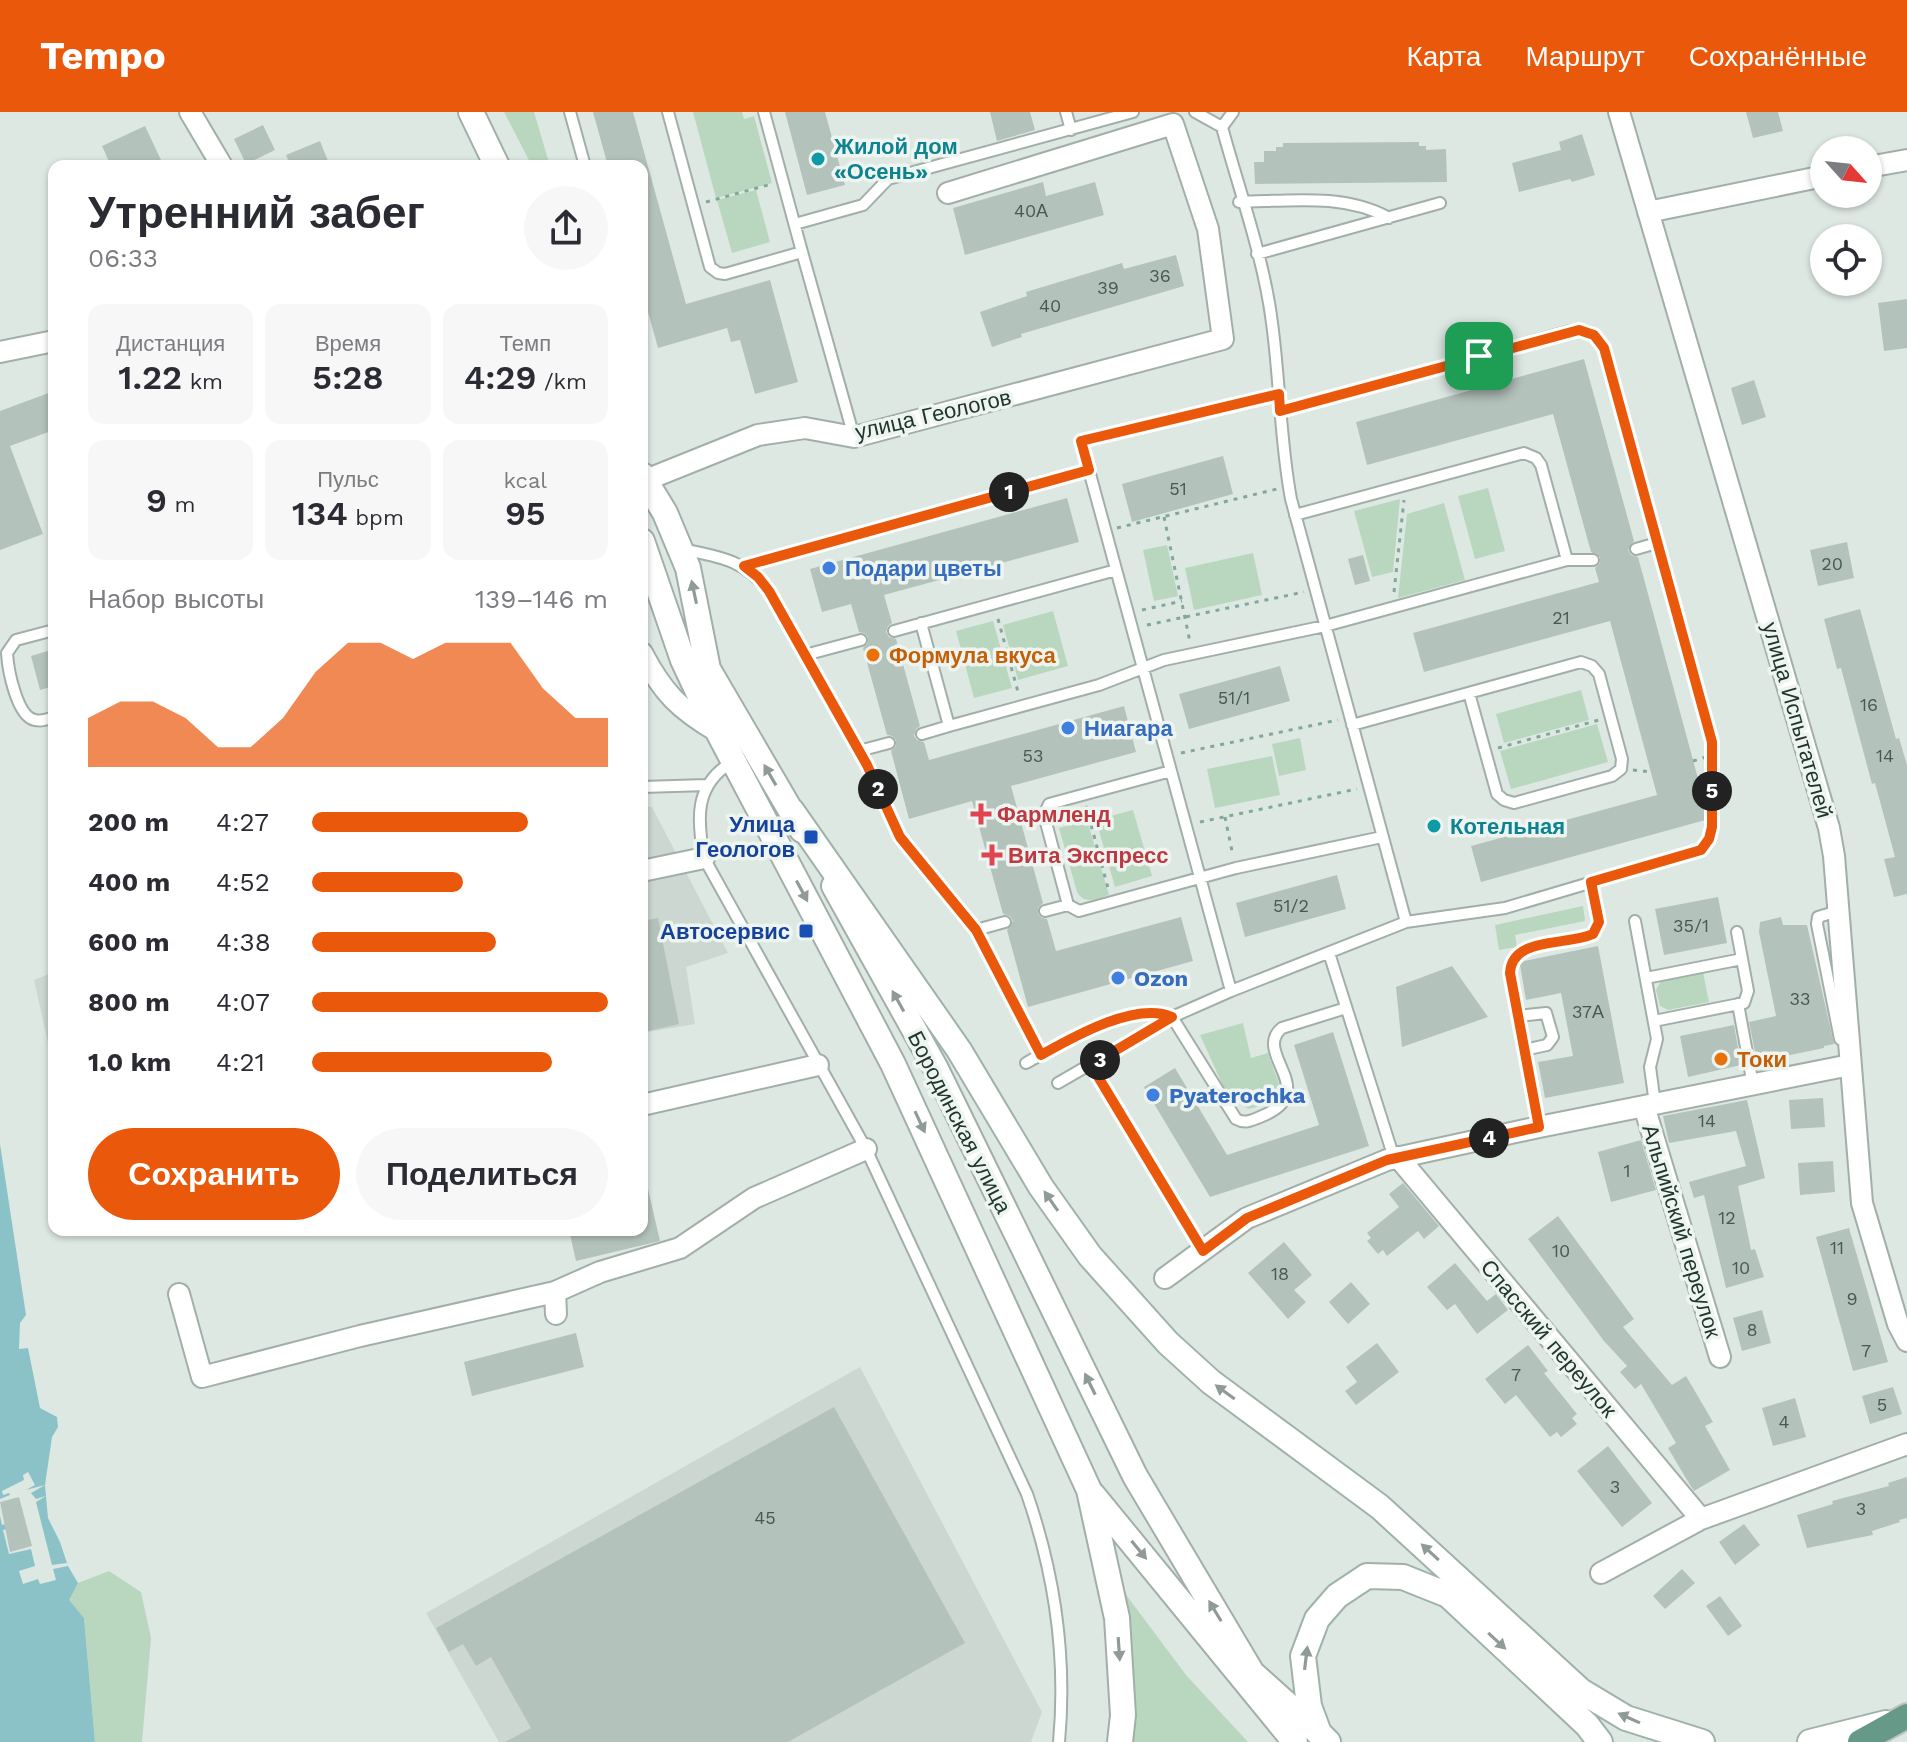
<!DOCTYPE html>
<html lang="ru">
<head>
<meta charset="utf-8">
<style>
	:root { --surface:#fff; --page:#f7f7f7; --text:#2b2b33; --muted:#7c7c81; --accent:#ea580c }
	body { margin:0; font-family:"Work Sans",sans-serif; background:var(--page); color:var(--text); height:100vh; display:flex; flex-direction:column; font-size:30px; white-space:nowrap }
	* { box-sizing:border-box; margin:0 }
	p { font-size:26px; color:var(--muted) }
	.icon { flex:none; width:44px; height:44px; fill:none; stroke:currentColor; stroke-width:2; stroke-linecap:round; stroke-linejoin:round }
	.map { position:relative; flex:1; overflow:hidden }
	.side { position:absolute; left:48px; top:48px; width:600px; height:1076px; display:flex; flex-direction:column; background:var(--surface); border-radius:16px; box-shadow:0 2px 6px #0004 }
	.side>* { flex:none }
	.needle { width:52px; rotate:117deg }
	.tools { position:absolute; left:1810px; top:24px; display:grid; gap:16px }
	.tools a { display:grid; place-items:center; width:72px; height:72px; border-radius:50%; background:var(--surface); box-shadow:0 2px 6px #0004; font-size:40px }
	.pin { position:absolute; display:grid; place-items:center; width:68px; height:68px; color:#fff; margin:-34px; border-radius:16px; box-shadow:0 4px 12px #0006 }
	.km { position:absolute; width:40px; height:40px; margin:-20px; border-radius:50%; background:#222; color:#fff; font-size:22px; line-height:40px; text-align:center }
	.round { display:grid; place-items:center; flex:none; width:84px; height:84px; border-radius:42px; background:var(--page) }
	.overview { display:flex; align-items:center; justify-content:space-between; height:136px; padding:0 40px }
	h1 { font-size:44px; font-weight:600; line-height:60px }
	.metrics { display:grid; grid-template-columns:repeat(3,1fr); gap:12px; height:136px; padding:8px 40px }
	.metrics div { display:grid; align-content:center; border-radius:16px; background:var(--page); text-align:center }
	.metrics b { font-size:34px; font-weight:600 }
	.metrics small { font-size:22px; font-weight:400 }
	.metrics p { font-size:22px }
	.chart { height:224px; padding:16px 40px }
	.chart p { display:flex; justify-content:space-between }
	.chart svg { width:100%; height:144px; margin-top:8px; fill:var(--accent); opacity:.7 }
	.action { display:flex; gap:16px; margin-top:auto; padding:16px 40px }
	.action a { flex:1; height:92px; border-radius:48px; background:var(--accent); color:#fff; font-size:32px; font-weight:600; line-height:92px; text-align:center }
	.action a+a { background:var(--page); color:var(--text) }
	ul { padding:0 40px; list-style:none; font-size:26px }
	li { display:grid; grid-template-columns:128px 96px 1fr; align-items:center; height:60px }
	li i { height:20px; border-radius:10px; background:var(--accent) }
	header { display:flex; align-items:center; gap:48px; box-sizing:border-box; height:112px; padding:0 40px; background:var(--accent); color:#fff }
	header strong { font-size:38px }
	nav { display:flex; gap:44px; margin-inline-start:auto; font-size:28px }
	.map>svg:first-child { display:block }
</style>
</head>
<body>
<header>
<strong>Tempo</strong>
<nav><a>Карта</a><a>Маршрут</a><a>Сохранённые</a></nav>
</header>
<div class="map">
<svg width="1907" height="1630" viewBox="0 0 1907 1630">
	<rect width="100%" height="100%" fill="#dee8e3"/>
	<path fill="#cdd7d2" d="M642 694 652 695 728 841 686 855 695 912 642 921Z
		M54 860V958L34 868Z
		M860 1255 1042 1600 1031 1630H499L426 1501Z"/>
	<path fill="#b9d7bf" d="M504 0H534L550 54H532Z
		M693 0H742L744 7 754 4 772 71 716 86Z
		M756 78 770 130 732 141 717 88Z
		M1488 376 1505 439 1475 447 1458 384Z
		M1400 387 1393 460 1372 465 1354 399Z
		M1444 391 1465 468 1398 486 1407 402Z
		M1167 433 1178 484 1154 489 1143 438Z
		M1253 441 1262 483 1194 498 1185 456Z
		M1053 499 1068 554 1018 568 1003 513Z
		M993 509 1012 576 974 586 956 519Z
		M1581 578 1589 608 1504 631 1496 602Z
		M1597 612 1608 650 1511 677 1500 639Z
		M1300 626 1306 658 1279 664 1272 632Z
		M1272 644 1280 683 1215 696 1207 657Z
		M1133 698 1152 764 1115 775 1096 708Z
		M1087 708 1109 783C1096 787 1084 793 1077 780L1059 716Z
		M1583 794 1585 809 1515 823 1517 835 1499 838 1495 813Z
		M1703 860 1709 890 1668 898 1660 894 1656 878 1661 869Z
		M1243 911 1251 946 1268 941 1281 978 1274 990 1249 997 1229 987 1200 923Z
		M109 1459 141 1480 151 1526 142 1630H95L84 1506 68 1488 78 1471Z
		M1124 1480 1186 1563 1248 1630H1131L1136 1598Z"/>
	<path fill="#8bc2c8" d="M0 1032 26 1203 20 1211 19 1237 28 1236 40 1296 57 1305 58 1315 52 1325 45 1373 48 1406 60 1430 68 1454 78 1471 69 1488 84 1506 95 1630H0Z"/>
	<path fill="#dee8e3" d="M28 1360 35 1373 26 1378 45 1373 31 1381 36 1387 46 1384 36 1390 52 1453 67 1451 68 1454 53 1457 56 1468 40 1472 38 1467 23 1472 19 1459 35 1454 31 1437 9 1442 3 1418 10 1416 9 1411 2 1413 0 1404V1387L10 1383 9 1381 3 1383 2 1379 24 1368 23 1363Z"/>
	<path fill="#b4c2bc" d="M593 0H633L686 192 770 168 798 270 755 282 740 228 731 230 727 216 658 236 642 178V54H608Z
		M785 0H825L845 73 807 83Z
		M990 0H1030L1035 18 997 29Z
		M1746 0H1778L1783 19 1753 26Z
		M263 13 275 38 246 52 234 27Z
		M145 14 161 48 147 54H111L102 34Z
		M1582 22 1595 63 1572 70 1570 67 1519 80 1512 51 1561 38 1559 30Z
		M320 29 330 54H291L286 43Z
		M1419 30V34H1426V38L1446 37 1447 70 1255 72 1254 50H1264V39H1276V35H1283V31Z
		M1043 70 1046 84 1095 70 1104 103 965 143 953 96Z
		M1176 143 1184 174 1021 222 1022 225 992 235 980 200 1027 184 1026 180 1122 151 1124 157Z
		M1907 187V236L1884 239 1878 191Z
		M1584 247 1634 429 1628 438 1631 443 1638 445 1709 707 1481 770 1471 734 1657 683 1610 509 1424 560 1413 521 1599 470 1595 456 1600 451V445L1591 440 1553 302 1367 353 1356 310Z
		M1754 268 1766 305 1742 313 1731 276Z
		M54 279V318L10 334 43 422 0 438V299Z
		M1223 344 1233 382 1132 410 1122 372Z
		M1067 386 1079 430 884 483 892 511 888 514 886 520 889 525 896 527 920 614 916 617 914 624 917 628 924 630 929 648 1124 594 1136 640 1011 674 1043 791 1038 796V802L1042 806 1047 807 1056 839 1181 805 1193 849 1028 895 1007 818 1013 809 1010 804 1003 802 972 689 909 707 891 639 896 634V628L892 624 887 623 863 536 868 531V525L864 521 859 520 851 492 822 500 810 457Z
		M1847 430 1854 466 1818 474 1810 438Z
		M1363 443 1370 469 1355 473 1348 447Z
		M1860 497 1896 627 1899 626 1907 653V782L1894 785 1884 747 1895 745 1875 671 1872 672 1841 556 1837 557 1824 507Z
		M54 537V574L40 578 31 544Z
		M1280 554 1290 589 1189 617 1179 582Z
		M1337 763 1346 797 1245 825 1236 791Z
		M1718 785 1727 831 1664 843 1655 797Z
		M1781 805 1783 813H1807L1834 932 1824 934V936L1757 950 1749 910 1776 904 1759 820 1760 810Z
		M658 806 679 912 644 920 642 809Z
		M1598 834 1624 971 1545 986 1538 950 1573 944 1561 881 1526 888 1520 853 1524 849Z
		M1452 854 1488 905 1402 935 1396 875Z
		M1734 913 1741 953 1688 965 1680 924Z
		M1333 920 1369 1034 1210 1085 1144 975 1175 956 1227 1043 1319 1013 1294 933Z
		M1823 986 1825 1015 1791 1017 1789 988Z
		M1747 988 1765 1066 1738 1074 1751 1138 1755 1137 1764 1165 1726 1176 1704 1083 1694 1086 1689 1070 1746 1054 1736 1019 1669 1031 1663 1004Z
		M1641 1028 1656 1078 1611 1090 1598 1040Z
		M1833 1049 1835 1080 1800 1083 1798 1051Z
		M1403 1071 1439 1114 1424 1127 1418 1119 1387 1144 1383 1138 1378 1142 1367 1129 1371 1126 1367 1121 1399 1095 1389 1082Z
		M648 1077 660 1129 576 1149 569 1118H642V1078Z
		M1558 1104 1634 1207 1623 1215 1672 1273 1686 1264 1713 1310 1705 1314 1730 1358 1694 1379 1690 1373 1668 1336 1676 1331 1641 1272 1635 1277 1620 1260 1627 1254 1604 1229 1528 1127Z
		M1849 1116 1888 1250 1853 1259 1816 1125Z
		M1284 1130 1312 1163 1294 1178 1306 1190 1288 1207 1248 1161Z
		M1455 1151 1487 1189 1496 1182 1508 1198 1477 1222 1455 1192 1447 1198 1427 1175Z
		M1351 1170 1370 1192 1348 1212 1329 1190Z
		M1762 1198 1771 1231 1742 1239 1733 1206Z
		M576 1221 584 1255 472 1284 464 1250Z
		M1377 1231 1399 1260 1356 1293 1345 1279 1357 1270 1346 1255Z
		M1528 1233 1548 1259 1544 1261 1577 1302 1572 1306 1577 1312 1561 1325 1557 1320 1550 1325 1516 1283 1505 1292 1485 1267Z
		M1893 1275 1902 1302 1870 1312 1862 1284Z
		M1795 1286 1806 1325 1773 1334 1762 1296Z
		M834 1295 965 1531 788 1630H505L531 1616 491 1545 476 1554 463 1532 449 1540 436 1516Z
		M1608 1334 1652 1391 1622 1415 1577 1359Z
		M1907 1365V1406L1899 1408 1900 1410 1872 1419 1873 1423 1807 1436 1797 1403 1833 1392 1832 1389 1889 1374 1888 1371Z
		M19 1385 32 1434 10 1440 0 1390Z
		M1744 1412 1760 1433 1735 1453 1719 1430Z
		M1682 1457 1695 1471 1665 1497 1653 1484Z
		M1720 1484 1742 1514 1728 1524 1706 1494Z"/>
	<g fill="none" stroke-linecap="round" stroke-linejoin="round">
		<defs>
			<path id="service" d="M570 0 585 54
				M668 0 710 155 718 161 725 162 802 140 854 325
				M764 0 802 140
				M1066 0 1071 18
				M1195 0 1222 15
				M1233 0 1222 15C1239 78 1264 146 1272 211 1280 269 1280 329 1291 387L1406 810
				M1239 90C1289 89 1344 81 1389 106
				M795 112 863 93 888 67 1133 0
				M1257 142 1440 91
				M1280 299 1570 219C1586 217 1596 222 1604 236L1712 630
				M682 437C720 445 743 447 769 479L867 653 900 725 976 818 1041 943
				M1636 437 1657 431
				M1567 448H1593
				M744 454 1089 358
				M921 511 949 614 1099 573 1164 548 1325 514 1567 448 1541 353 1536 346 1524 341 1295 403
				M54 518 16 528 7 541C8 558 17 605 35 608 42 610 48 607 54 605
				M894 519 1116 458
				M805 543 861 528
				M1352 613 1581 550 1592 554 1599 562 1622 647 1621 657 1612 664 1514 691 1504 688 1497 682 1469 581
				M922 622 949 614
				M859 639 889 631
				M732 650C694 673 697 707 704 746L866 1037 1027 1382C1055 1463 1067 1544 1059 1630
				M1171 659 1049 692 1044 703 1068 793 1079 799 1236 756 1382 725
				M642 675 707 673
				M1045 799 1068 793
				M1838 799 1818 805 1817 812 1840 927
				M1635 809 1657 927 1650 955 1655 992
				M976 818 1005 810
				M1329 841 1394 1046
				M1646 866 1742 847
				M1231 879 1081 329 1279 282
				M1738 892 1753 973
				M1518 904 1546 901 1553 925 1547 933 1524 938
				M1654 909 1744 891 1748 879 1737 820
				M1026 951C1060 932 1135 888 1172 905L1236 1007C1245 1012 1250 1009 1260 1005 1324 980 1251 941 1282 916L1346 896
				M1091 953 1203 1139
				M1058 971 1172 905 1231 879 1406 810 1505 796 1701 738
				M1539 1015 1510 861C1512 824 1567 834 1593 822L1599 810 1591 770"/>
			<path id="minor" d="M190 0 222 54
				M1619 0 1829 716 1834 744 1862 1091 1898 1212 1907 1229
				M1868 55 1907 48
				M1648 100 1824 64
				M0 240 54 229
				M646 368 758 323 805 316 854 325 1223 227 1208 117 1173 12 948 81
				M642 541C663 581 679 597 718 620
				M642 759 704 746
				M642 993 818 953
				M1644 994 1720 1245
				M1398 1045 1701 1407
				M1165 1166 1247 1106 1387 1048 1539 1015 1850 953
				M179 1182 202 1265 360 1224 555 1180
				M556 1202 555 1180 600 1160 680 1136 754 1086 866 1037
				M1601 1461 1701 1407 1907 1332"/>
			<path id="tertiary" d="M471 0 497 54
				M642 363 665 401 688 456 708 557 802 718
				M642 429 683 548 705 595 893 952 1089 1378 1117 1506 1123 1603 1120 1630
				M834 774 935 955 1135 1364 1252 1561 1319 1621
				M1093 1383 1295 1630"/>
			<path id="secondary" d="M792 699 959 938 1041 1075 1090 1144 1168 1231 1211 1270 1380 1395 1581 1579 1626 1606 1702 1630
				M1328 1630 1319 1621 1309 1594 1303 1544 1317 1507 1337 1484 1367 1464 1403 1465 1448 1483 1587 1613 1600 1630
				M1810 1630 1886 1611"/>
			<path id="primary" d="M1860 1630 1907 1604"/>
		</defs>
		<use href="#service" stroke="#a2afa9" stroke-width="14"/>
		<use href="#minor" stroke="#a2afa9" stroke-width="24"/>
		<use href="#tertiary" stroke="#a2afa9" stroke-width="28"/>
		<use href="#secondary" stroke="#9fb2aa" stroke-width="28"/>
		<use href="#primary" stroke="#bcc3c1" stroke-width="28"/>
		<path stroke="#82a89a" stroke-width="3" stroke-dasharray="4 6" stroke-linecap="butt" d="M706 90 768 73
			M1164 405 1190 530
			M1117 416 1277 377
			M1394 480 1404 388
			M1142 498 1182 489
			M998 507 1018 580
			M1147 513 1304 480
			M1498 636 1599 608
			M1181 641 1338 608
			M1693 649 1709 644
			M1633 658 1651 660
			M1086 694 1108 776
			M1225 705 1233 744
			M1200 710 1357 677
			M1708 728 1713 710 1712 644"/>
		<use href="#service" stroke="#fff" stroke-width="10"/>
		<use href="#minor" stroke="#fff" stroke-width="20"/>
		<use href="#tertiary" stroke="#fff" stroke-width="24"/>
		<use href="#secondary" stroke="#fff" stroke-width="24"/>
		<use href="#primary" stroke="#679989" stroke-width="24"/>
	</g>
	<defs><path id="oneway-solid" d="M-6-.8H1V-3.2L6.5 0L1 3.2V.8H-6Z" transform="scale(2)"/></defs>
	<g fill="#909a97">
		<use href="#oneway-solid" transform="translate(694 480) rotate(-102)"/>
		<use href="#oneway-solid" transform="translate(770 663) rotate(-120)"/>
		<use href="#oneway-solid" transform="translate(802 779) rotate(62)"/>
		<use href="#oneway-solid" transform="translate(898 889) rotate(-119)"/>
		<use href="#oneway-solid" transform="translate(920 1010) rotate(65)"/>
		<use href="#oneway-solid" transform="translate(1051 1089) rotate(-125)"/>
		<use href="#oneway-solid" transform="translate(1090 1272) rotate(-116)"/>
		<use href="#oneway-solid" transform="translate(1225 1280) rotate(-144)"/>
		<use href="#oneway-solid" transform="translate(1139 1438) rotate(51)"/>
		<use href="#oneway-solid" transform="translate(1430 1440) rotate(-137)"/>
		<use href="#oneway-solid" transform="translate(1215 1499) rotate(-121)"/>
		<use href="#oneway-solid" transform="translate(1497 1529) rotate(43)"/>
		<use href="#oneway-solid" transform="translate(1119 1537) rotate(86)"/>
		<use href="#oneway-solid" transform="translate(1306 1546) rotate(-83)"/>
		<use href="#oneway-solid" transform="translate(1629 1606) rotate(-156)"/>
	</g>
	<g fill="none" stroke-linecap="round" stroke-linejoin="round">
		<defs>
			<path id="route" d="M1579 218 1594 223 1604 236 1712 630V715L1709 727 1701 738 1591 770 1599 810 1593 822C1567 834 1512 824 1510 861L1539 1015 1387 1048 1247 1106 1203 1139 1091 953 1172 905C1136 889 1073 925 1041 943L976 818 900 725 867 653 769 479 758 465 744 454 1089 358 1081 329 1279 282 1280 299Z"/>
		</defs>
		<use href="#route" stroke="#fff" stroke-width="16"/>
		<use href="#route" stroke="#ea580c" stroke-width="10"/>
	</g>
	<g fill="#0f9aa8" stroke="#eef5f1" stroke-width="3">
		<circle cx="818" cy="47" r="8"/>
		<circle cx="1434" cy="714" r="8"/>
	</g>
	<g fill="#3f7fe0" stroke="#eef5f1" stroke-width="3">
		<circle cx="829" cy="456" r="8"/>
		<circle cx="1068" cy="616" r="8"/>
		<circle cx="1118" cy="866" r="8"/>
		<circle cx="1153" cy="983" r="8"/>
	</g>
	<g fill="#e8710a" stroke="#eef5f1" stroke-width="3">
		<circle cx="873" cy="543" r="8"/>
		<circle cx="1721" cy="947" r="8"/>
	</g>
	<g fill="#e0444e" stroke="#eef5f1" stroke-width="3">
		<path d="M977 690h8v8h8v8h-8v8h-8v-8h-8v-8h8z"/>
		<path d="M988 731h8v8h8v8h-8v8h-8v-8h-8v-8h8z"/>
	</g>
	<g fill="#1a4fb4" stroke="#eef5f1" stroke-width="3">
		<rect x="803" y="717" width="16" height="16" rx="4"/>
		<rect x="798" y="811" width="16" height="16" rx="4"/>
	</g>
	<g text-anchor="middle" stroke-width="7" stroke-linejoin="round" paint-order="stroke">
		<g font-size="18" fill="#465952">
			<text x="1031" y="105">40А</text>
			<text x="1160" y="170">36</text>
			<text x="1108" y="182">39</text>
			<text x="1050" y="200">40</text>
			<text x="1178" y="383">51</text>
			<text x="1832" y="458">20</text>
			<text x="1561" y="512">21</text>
			<text x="1234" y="592">51/1</text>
			<text x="1869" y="599">16</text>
			<text x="1033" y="650">53</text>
			<text x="1885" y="650">14</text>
			<text x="1291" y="800">51/2</text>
			<text x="1691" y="820">35/1</text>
			<text x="1800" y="893">33</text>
			<text x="1588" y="906">37А</text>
			<text x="1707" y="1015">14</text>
			<text x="1627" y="1065">1</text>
			<text x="1727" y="1112">12</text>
			<text x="1837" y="1142">11</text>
			<text x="1561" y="1145">10</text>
			<text x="1741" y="1162">10</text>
			<text x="1280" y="1168">18</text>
			<text x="1852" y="1193">9</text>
			<text x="1752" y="1224">8</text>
			<text x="1866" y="1245">7</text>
			<text x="1516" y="1269">7</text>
			<text x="1882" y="1299">5</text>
			<text x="1784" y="1316">4</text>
			<text x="1615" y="1381">3</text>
			<text x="1861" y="1403">3</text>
			<text x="765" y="1412">45</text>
		</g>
		<g font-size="22" font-weight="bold" fill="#0d838f" stroke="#eef5f1" text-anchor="start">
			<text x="834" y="42">Жилой дом<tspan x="834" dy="25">«Осень»</tspan></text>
			<text x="1450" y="722">Котельная</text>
		</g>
		<g font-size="22" fill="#21362f" stroke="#eef5f1">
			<text transform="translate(933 302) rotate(-13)" y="8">улица Геологов</text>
			<text transform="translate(1798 608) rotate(74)" y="8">улица Испытателей</text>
			<text transform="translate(960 1010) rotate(63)" y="8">Бородинская улица</text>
			<text transform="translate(1682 1119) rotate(73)" y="8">Альпийский переулок</text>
			<text transform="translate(1549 1226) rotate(50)" y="8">Спасский переулок</text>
		</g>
		<g font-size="22" font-weight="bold" fill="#366cbe" stroke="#eef5f1" text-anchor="start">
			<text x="845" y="464">Подари цветы</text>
			<text x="1084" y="624">Ниагара</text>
			<text x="1134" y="874">Ozon</text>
			<text x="1169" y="991">Pyaterochka</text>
		</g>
		<g font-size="22" font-weight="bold" fill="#c56008" stroke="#eef5f1" text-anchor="start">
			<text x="889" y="551">Формула вкуса</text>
			<text x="1737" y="955">Токи</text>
		</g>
		<g font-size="22" font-weight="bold" fill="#be3a42" stroke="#eef5f1" text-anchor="start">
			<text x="997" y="710">Фармленд</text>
			<text x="1008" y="751">Вита Экспресс</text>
		</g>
		<g font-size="22" font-weight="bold" fill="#164399" stroke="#eef5f1" text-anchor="end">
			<text x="795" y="720">Улица<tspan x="795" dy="25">Геологов</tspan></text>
			<text x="790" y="827">Автосервис</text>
		</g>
	</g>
</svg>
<div class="tools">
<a><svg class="needle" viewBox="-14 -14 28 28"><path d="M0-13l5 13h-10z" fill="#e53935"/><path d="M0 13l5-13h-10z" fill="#7c7c81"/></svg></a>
<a><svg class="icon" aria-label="locate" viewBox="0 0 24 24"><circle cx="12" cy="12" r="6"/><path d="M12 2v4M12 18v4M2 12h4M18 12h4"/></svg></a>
</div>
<div class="pin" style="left:1479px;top:244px;background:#1e9e55"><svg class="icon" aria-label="arrive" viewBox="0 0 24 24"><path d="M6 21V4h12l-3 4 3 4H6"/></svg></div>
<b class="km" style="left:1009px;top:380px">1</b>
<b class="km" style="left:878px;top:677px">2</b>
<b class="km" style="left:1100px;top:948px">3</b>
<b class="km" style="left:1489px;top:1026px">4</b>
<b class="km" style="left:1712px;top:679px">5</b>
<section class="side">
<div class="overview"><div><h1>Утренний забег</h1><p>06:33</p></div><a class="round"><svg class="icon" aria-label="share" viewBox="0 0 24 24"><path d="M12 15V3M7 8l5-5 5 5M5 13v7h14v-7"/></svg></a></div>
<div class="metrics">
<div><p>Дистанция</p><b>1.22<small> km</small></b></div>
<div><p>Время</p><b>5:28</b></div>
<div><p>Темп</p><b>4:29<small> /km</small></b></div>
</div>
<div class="metrics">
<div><b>9<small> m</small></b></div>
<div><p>Пульс</p><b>134<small> bpm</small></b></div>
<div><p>kcal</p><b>95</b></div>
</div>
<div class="chart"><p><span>Набор высоты</span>139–146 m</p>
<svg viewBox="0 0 160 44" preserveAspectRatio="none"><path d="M0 44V29L10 24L20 24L30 29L40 38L50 38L60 29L70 15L80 6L90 6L100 11L110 6L120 6L130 6L140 20L150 29L160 29V44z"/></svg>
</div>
<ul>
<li><b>200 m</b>4:27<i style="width:73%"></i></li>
<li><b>400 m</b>4:52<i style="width:51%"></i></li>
<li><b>600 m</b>4:38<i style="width:62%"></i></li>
<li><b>800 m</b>4:07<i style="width:100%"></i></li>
<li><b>1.0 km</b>4:21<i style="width:81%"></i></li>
</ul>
<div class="action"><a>Сохранить</a><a>Поделиться</a></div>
</section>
</div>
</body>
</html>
